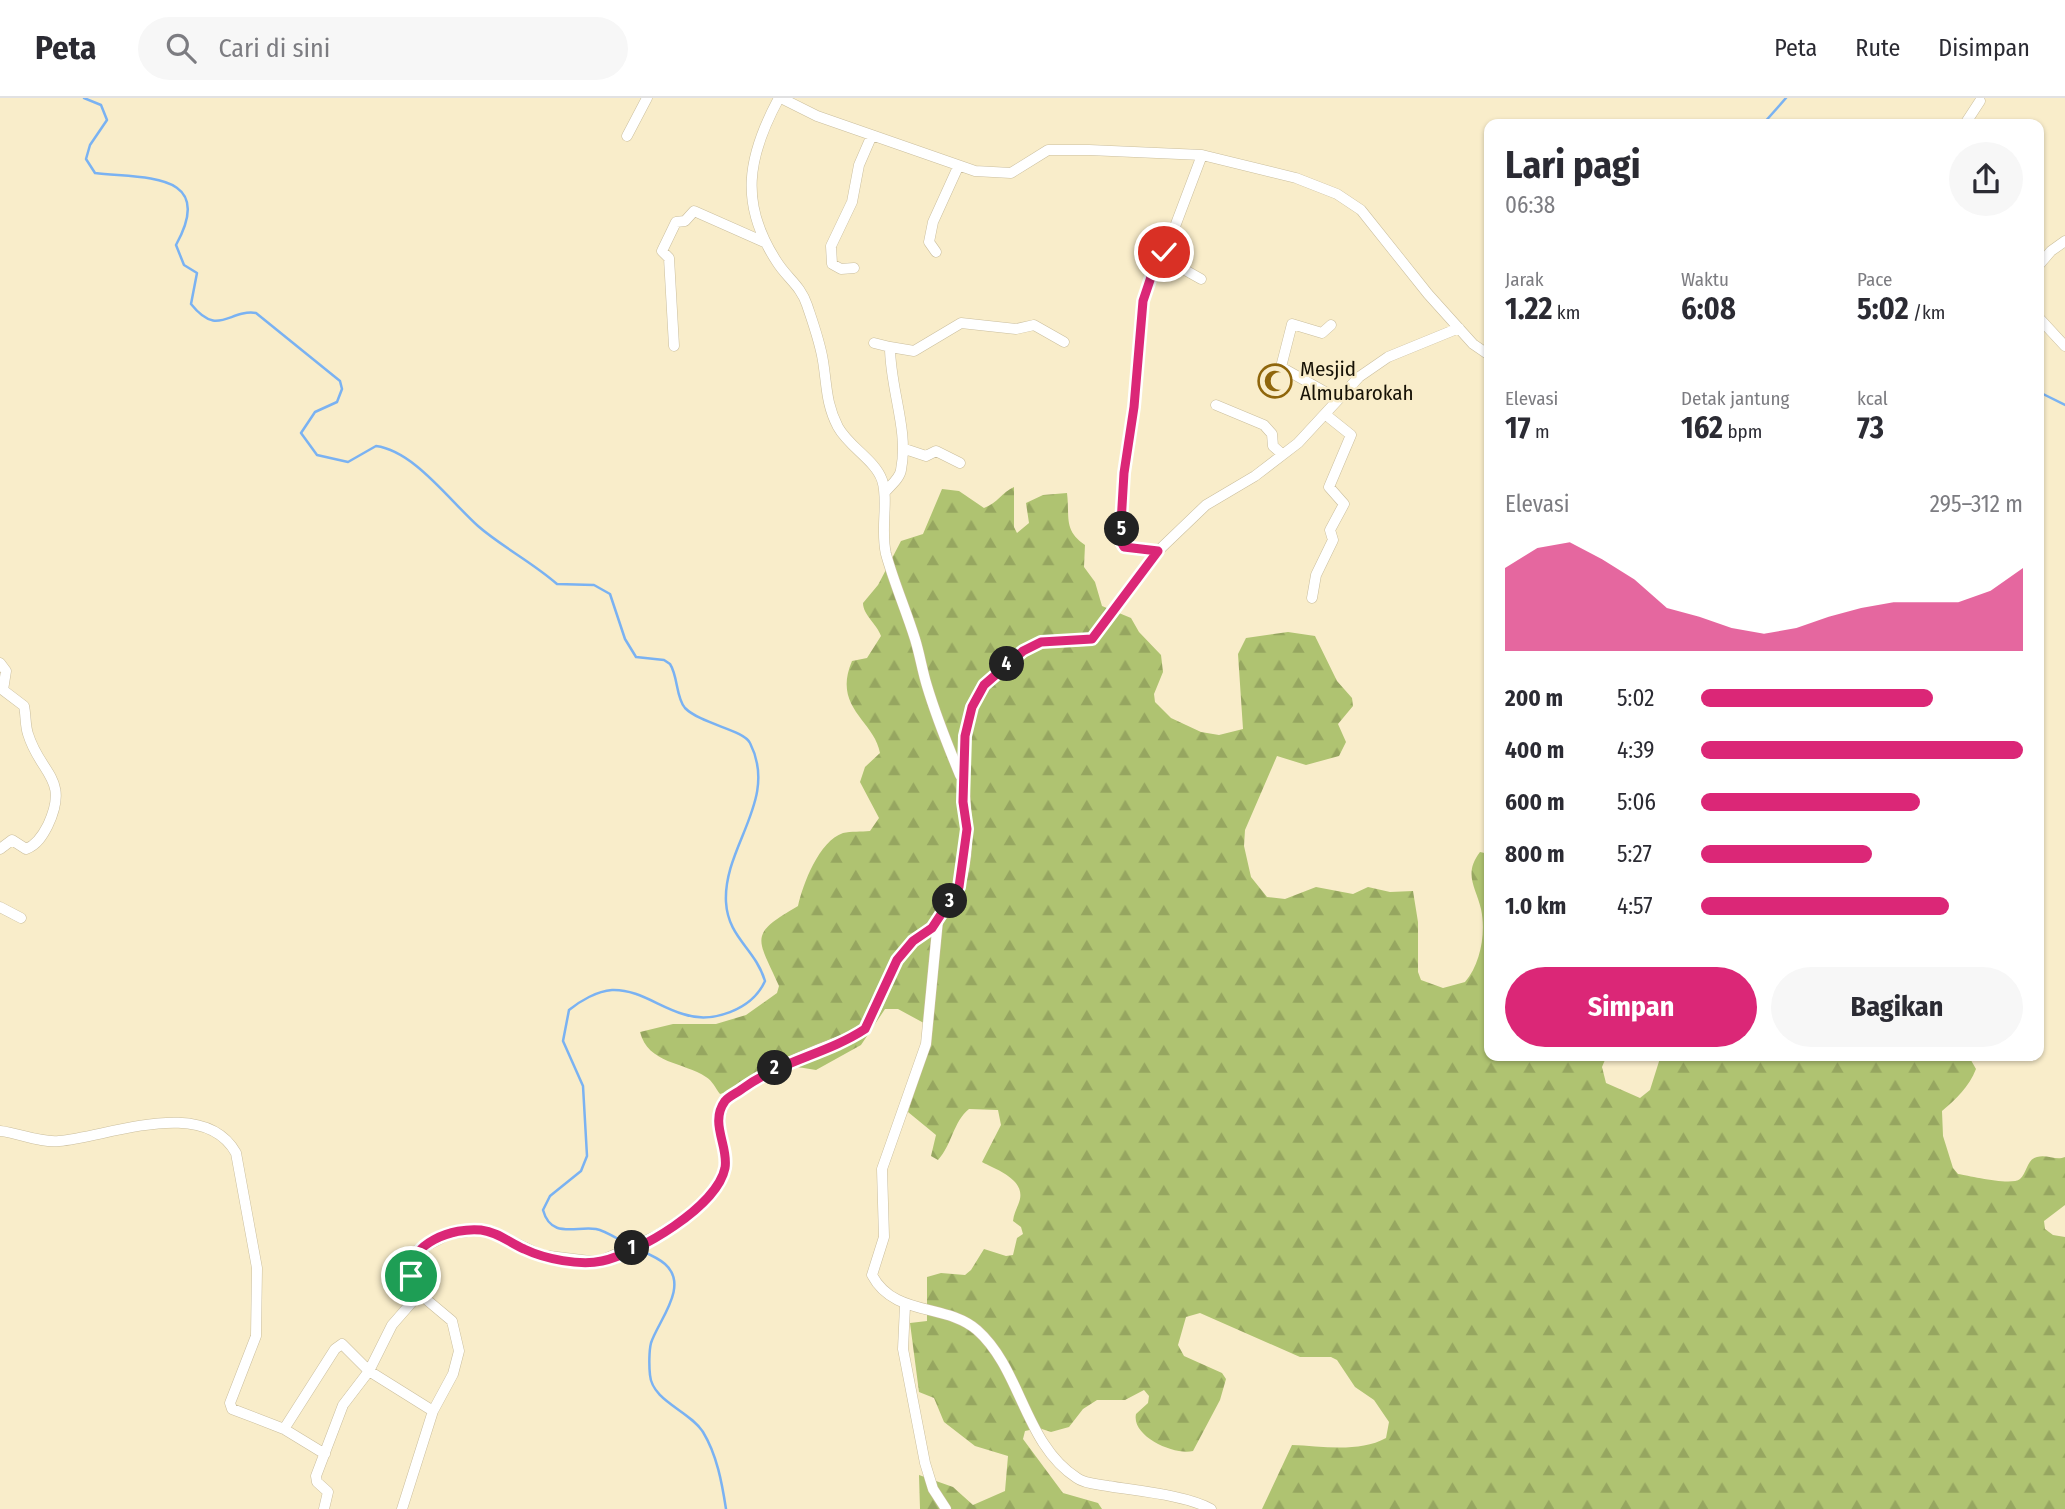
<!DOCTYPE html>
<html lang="id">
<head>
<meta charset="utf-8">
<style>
	:root { --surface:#fff; --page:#f7f7f7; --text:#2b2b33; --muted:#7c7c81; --line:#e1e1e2; --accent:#db2777 }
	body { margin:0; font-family:"Fira Sans Condensed",sans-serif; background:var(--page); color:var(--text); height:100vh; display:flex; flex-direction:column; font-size:26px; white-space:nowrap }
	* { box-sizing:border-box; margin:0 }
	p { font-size:23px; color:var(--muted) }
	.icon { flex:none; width:38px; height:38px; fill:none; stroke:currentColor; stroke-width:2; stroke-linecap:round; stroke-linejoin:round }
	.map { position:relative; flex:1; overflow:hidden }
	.sheet { position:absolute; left:1484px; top:21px; width:560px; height:942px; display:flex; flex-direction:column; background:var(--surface); border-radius:14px; box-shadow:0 2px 5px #0004 }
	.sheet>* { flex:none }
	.pin { position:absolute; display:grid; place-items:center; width:60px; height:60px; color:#fff; margin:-30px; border:4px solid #fff; border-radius:50%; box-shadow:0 2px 7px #0007 }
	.km { position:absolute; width:35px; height:35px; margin:-18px; border-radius:50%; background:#222; color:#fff; font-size:19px; line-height:35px; text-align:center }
	.round { display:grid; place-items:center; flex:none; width:74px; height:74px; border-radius:37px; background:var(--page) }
	.head { display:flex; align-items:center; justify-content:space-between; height:119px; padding:0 21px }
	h1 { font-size:38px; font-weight:700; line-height:52px }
	.figures { display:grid; grid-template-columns:repeat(3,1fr); gap:10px; height:119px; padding:7px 21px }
	.figures div { display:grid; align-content:center }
	.figures b { font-size:30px; font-weight:700 }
	.figures small { font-size:19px; font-weight:400 }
	.figures p { font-size:19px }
	.chart { height:196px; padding:14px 21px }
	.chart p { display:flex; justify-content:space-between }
	.chart svg { width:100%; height:126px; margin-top:7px; fill:var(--accent); opacity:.7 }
	.button { display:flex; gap:14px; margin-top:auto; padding:14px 21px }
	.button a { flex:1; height:80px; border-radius:42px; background:var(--accent); color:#fff; font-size:28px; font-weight:700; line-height:80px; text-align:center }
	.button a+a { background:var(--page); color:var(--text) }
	ul { padding:0 21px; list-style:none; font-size:23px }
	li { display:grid; grid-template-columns:112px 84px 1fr; align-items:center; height:52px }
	li i { height:18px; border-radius:9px; background:var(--accent) }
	header { display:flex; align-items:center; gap:42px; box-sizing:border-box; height:98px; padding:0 35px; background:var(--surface); border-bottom:2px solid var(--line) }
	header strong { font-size:33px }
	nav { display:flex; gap:38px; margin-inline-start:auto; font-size:24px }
	.search { width:490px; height:63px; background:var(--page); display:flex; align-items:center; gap:18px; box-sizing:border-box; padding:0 24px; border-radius:38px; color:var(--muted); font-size:26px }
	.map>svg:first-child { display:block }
</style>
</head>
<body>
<header>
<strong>Peta</strong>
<div class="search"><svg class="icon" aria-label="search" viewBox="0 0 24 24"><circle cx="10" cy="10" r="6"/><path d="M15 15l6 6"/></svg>Cari di sini</div>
<nav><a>Peta</a><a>Rute</a><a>Disimpan</a></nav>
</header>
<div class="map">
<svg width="2065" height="1411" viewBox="0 0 2065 1411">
	<defs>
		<pattern id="forest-firs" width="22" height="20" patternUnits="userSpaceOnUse" patternTransform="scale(1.75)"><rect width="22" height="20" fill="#afc371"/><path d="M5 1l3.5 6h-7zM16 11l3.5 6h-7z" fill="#96a660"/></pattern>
	</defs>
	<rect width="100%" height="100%" fill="#f9edca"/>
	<path fill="url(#forest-firs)" d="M1014 389V429L1017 435 1029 425 1026 405 1043 397 1067 395C1070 419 1063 432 1085 447L1084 469 1095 484 1102 508 1131 520 1139 534 1161 557 1163 574 1154 596 1155 604 1171 620 1201 634 1219 637 1243 631 1238 556 1246 540 1288 534 1315 538 1337 583 1352 600 1353 608 1338 626 1346 644 1339 658 1306 667 1277 658 1245 732 1244 748 1251 779 1267 799 1285 801 1316 789 1353 796 1368 789 1390 794 1413 793 1418 824V874L1421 882 1443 890 1465 884C1481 866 1486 834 1481 811 1476 789 1463 776 1480 754L1489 756V957H1607L1602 969 1606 985 1640 1000 1650 992 1661 957H1968L1976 971C1969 989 1956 1001 1942 1013L1943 1038 1953 1070 1958 1076C1971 1078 2011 1088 2020 1081 2027 1075 2027 1061 2037 1059 2047 1056 2056 1063 2065 1059V1107L2044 1123 2045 1131 2053 1137 2065 1139V1411H1262L1292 1347C1321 1348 1359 1355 1386 1340L1389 1324 1374 1302 1355 1289 1337 1262 1331 1259H1300L1200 1215 1186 1219 1178 1247 1184 1258 1222 1275 1226 1281 1220 1302 1193 1353C1176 1358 1131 1339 1136 1316L1148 1305 1149 1298 1144 1292 1125 1302H1097L1083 1311 1069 1329 1051 1334 1039 1330 1025 1333 1023 1341 1063 1395 1098 1405 1102 1411H920L919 1377 953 1389 973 1407 1005 1393 1008 1358 975 1348 944 1324 934 1300 919 1294 910 1225 927 1223V1179L941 1175 965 1177 971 1172 984 1151 1006 1158 1013 1157 1017 1140 1023 1136 1021 1129 1013 1123C1014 1114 1018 1109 1020 1101 1024 1081 997 1072 982 1064L1001 1027 998 1012 969 1011C953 1024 952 1047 938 1062L931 1058 936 1037 908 1014 933 930 898 911H885L861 947 816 972 773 965 733 992 720 996C716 991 712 982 706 979 684 964 648 966 640 934L673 926H716L746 917 777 895 779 888C757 839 748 837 798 808 803 786 819 743 843 735 851 733 861 734 870 733L879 720 860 684 865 669 880 655C874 622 832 610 852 563L867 560 881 538C877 526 863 517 863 505L878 487 901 443 923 436 942 391 959 393 984 410C998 405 1002 394 1014 389Z"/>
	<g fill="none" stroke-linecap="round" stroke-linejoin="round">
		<path stroke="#7ab2f2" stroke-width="2.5" d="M84 0 101 7 107 22 90 47 86 61 95 75C143 81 217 73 176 147L184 167 197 175 191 206C218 240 229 211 256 215L340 283 342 291 337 304 315 314 301 335 317 357 348 364 376 348C414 353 449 402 478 428 502 449 532 464 557 486L594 487 610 496 625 541 636 559 664 562 670 566C678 578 676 600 685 610 701 626 744 632 750 645 779 702 723 748 726 804 728 840 755 850 765 883 752 912 712 926 683 916 659 909 638 891 612 892 597 893 580 903 569 912L563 943 583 988 587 1058 581 1073 550 1098 543 1112C551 1141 575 1128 596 1131 606 1133 619 1142 628 1146
			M1763 26 1786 0
			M2039 294 2065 307
			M637 1151C646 1155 657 1159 665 1166 690 1188 658 1223 651 1245 649 1253 649 1268 650 1277 652 1303 690 1313 703 1334 717 1357 722 1385 726 1411"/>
		<defs>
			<path id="street" d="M779 0C747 59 739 106 777 164 787 180 801 188 807 207 813 225 820 244 823 263 827 288 826 306 838 329 849 349 875 362 882 382 889 402 880 431 886 456 894 485 906 512 915 541 920 557 922 572 927 588 936 618 948 648 960 677
				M781 0 817 18 975 73 1011 75 1048 52H1089L1202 57 1296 80 1337 96 1361 112 1428 196 1473 246 1489 257
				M1965 26 1980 3
				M627 38 647 0
				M936 154 929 144 933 124 958 69
				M1160 158 1201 181
				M2039 167 2051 153 2065 143
				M854 170 841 171 832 166 831 148 852 104 859 67 872 37
				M2039 220 2065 248
				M1331 227 1322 235 1292 226 1281 269 1336 300
				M874 245 890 249
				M674 248 669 160 662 153 676 124 685 123 694 113 764 144
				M1216 307 1264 327 1272 336 1273 348 1282 356
				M905 351 926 358 936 353 960 365
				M885 394C890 388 900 380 901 372 909 332 890 291 890 249L914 253 961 225 1016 231 1034 227 1064 244
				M1158 453 1124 449 1120 442 1124 375 1134 309 1143 203 1154 170 1168 147 1202 57
				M1312 500 1316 477 1333 442 1330 432 1344 406 1329 389 1351 337 1326 317
				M0 565 6 573 3 592 24 608C26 617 25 627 28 636 40 676 70 680 48 727 43 737 37 747 26 751L12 742 0 751
				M0 809 21 820
				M938 822 926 946 882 1071 884 1139 872 1177C894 1219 946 1205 977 1232 1022 1272 1024 1346 1077 1380 1085 1386 1098 1386 1108 1388 1137 1393 1186 1397 1211 1411
				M0 1033C19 1035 40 1045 59 1043 111 1038 204 998 236 1055L257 1170 256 1238 230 1305 232 1311 284 1331 335 1251 342 1246 369 1273 433 1313
				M905 1208 903 1251 925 1365 933 1391 946 1411
				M284 1331 325 1356
				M324 1411 328 1394 317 1384 316 1378 343 1307 369 1273 392 1227 420 1195
				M402 1411 433 1313 453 1276 459 1253 452 1223 421 1197 411 1178 410 1168 416 1153 449 1136 479 1132 492 1134 541 1157 598 1164 656 1138 693 1114 714 1092 725 1071C726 1048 714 1031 723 1008 733 983 828 947 855 938 880 920 883 886 898 860 907 845 923 841 933 828 936 824 958 793 959 789 986 714 929 631 1004 568 1015 559 1026 550 1040 545 1056 540 1075 547 1092 541L1158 453 1206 407 1255 378 1298 345 1359 279 1388 259 1459 230"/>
		</defs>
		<use href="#street" stroke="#cabe9d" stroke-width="11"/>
		<use href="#street" stroke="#fff" stroke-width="10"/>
	</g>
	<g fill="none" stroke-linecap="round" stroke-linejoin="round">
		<defs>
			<path id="route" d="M411 1178C407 1145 454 1129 481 1132 498 1134 510 1145 524 1151 545 1161 580 1168 602 1163 638 1155 717 1109 725 1070 729 1048 709 1025 725 1003 729 998 737 995 742 991 780 963 827 956 865 931L897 862 913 843 932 830 959 789 967 731 963 704 965 638 972 609 984 587 1023 553 1041 544 1092 541 1158 453 1124 449 1120 442 1124 375 1134 309 1143 203 1154 170 1164 154"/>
		</defs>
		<use href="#route" stroke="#fff" stroke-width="14"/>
		<use href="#route" stroke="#db2777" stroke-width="9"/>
	</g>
	<defs>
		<symbol id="mosque-ring" viewBox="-11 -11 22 22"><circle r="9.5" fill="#f9edca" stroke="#8f660c" stroke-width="1.5"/><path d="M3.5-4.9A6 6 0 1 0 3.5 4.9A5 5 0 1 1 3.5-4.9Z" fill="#8f660c"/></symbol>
	</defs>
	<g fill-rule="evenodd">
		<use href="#mosque-ring" x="1256" y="264" width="38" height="38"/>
	</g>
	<g text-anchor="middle" stroke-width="5" stroke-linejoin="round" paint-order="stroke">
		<g font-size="21" fill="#171206" stroke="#f9edca" text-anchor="start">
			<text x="1300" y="278">Mesjid<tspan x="1300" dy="24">Almubarokah</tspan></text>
		</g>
	</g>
</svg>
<div class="pin" style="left:411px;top:1178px;background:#1e9e55"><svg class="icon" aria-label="arrive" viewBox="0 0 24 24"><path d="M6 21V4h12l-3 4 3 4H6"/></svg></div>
<div class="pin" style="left:1164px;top:154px;background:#d93025"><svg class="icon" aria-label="check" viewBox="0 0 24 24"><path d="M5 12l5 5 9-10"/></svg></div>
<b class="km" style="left:632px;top:1150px">1</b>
<b class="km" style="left:775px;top:970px">2</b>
<b class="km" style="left:950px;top:803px">3</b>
<b class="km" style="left:1007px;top:566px">4</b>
<b class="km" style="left:1122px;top:431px">5</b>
<section class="sheet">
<div class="head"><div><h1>Lari pagi</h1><p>06:38</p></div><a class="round"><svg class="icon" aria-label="share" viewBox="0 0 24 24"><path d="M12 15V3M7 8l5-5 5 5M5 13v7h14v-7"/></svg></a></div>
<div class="figures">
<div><p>Jarak</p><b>1.22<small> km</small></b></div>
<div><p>Waktu</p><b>6:08</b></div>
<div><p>Pace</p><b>5:02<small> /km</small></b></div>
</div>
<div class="figures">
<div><p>Elevasi</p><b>17<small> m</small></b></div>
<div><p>Detak jantung</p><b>162<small> bpm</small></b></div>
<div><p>kcal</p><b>73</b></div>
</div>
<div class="chart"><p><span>Elevasi</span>295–312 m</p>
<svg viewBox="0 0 160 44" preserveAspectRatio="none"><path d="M0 44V15L10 8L20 6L30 12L40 19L50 29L60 32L70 36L80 38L90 36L100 32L110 29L120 27L130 27L140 27L150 23L160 15V44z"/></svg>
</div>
<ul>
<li><b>200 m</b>5:02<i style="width:72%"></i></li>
<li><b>400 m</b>4:39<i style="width:100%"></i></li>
<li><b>600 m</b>5:06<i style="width:68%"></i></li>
<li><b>800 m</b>5:27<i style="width:53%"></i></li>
<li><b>1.0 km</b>4:57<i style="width:77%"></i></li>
</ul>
<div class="button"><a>Simpan</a><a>Bagikan</a></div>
</section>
</div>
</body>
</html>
